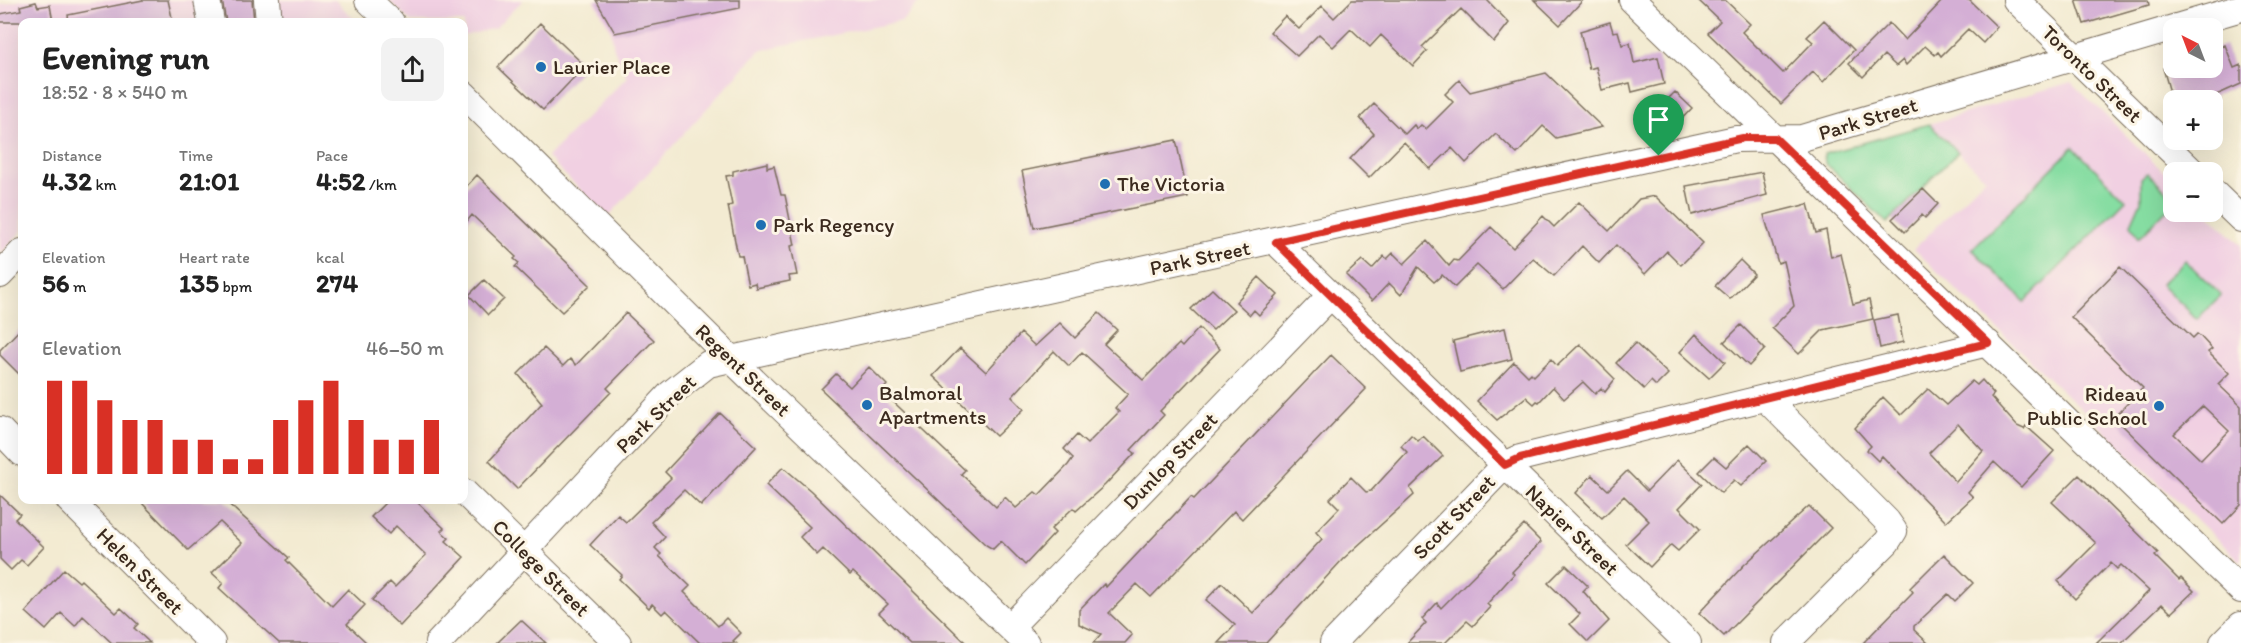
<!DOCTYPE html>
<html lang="en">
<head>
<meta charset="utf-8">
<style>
	:root { --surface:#fff; --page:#f2f2f2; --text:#222; --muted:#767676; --accent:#d93025 }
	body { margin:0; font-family:Itim,sans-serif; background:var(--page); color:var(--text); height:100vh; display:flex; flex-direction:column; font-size:22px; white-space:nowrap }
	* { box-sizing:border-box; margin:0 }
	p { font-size:20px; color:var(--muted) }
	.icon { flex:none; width:33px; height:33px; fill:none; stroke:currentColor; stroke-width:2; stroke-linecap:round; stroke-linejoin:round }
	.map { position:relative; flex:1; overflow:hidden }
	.sheet { position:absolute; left:18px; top:18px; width:450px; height:486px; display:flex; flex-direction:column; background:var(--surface); border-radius:12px; box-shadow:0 6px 24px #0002 }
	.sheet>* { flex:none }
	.needle { width:39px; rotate:318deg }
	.buttons { position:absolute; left:2163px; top:18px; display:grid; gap:12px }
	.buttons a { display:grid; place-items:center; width:60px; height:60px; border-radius:12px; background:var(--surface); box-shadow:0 6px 24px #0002; font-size:30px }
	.pin { position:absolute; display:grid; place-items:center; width:51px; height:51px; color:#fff; margin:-62px -26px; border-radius:50% 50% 50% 0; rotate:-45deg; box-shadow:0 0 6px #0007 }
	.pin .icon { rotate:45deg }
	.round { display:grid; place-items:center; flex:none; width:63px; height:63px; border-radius:12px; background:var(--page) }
	.summary { display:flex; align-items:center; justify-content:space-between; height:102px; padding:0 24px }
	h1 { font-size:33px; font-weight:700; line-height:45px }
	.metrics { display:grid; grid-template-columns:repeat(3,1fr); gap:9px; height:102px; padding:6px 24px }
	.metrics div { display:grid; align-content:center }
	.metrics b { font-size:26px; font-weight:700 }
	.metrics small { font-size:16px; font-weight:400 }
	.metrics p { font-size:16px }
	.chart { height:168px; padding:12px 24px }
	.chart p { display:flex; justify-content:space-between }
	.chart svg { width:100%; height:108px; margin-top:6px; stroke:var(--accent); stroke-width:6 }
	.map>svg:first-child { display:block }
</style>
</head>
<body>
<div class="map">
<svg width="2241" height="643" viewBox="0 0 2241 643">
	<rect width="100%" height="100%" fill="#fcf5e5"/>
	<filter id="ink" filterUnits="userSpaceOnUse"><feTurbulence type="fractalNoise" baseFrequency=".0167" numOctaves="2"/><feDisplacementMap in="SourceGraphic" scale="12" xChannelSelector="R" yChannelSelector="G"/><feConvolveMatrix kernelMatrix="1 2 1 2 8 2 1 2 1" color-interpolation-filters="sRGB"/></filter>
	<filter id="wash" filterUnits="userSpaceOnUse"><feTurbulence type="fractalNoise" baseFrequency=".008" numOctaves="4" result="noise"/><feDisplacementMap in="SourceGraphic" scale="24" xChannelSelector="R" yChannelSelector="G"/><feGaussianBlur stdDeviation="1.35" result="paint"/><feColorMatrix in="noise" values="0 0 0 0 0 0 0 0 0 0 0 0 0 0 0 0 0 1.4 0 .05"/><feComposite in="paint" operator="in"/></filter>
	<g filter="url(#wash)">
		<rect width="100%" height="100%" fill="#f3ebd2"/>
		<path fill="#f1d0e2" d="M22 0H335L354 19 347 22H22V231L0 254V5Z
			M388 0H523L495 28 464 36V22H411Z
			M594 0H921L902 21 760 50 608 217 547 157 627 77 614 49 611 31Z
			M2071 82 2173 181 2174 212H2206L2241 245V562L1914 249 1985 178 1929 124Z"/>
		<path fill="#86dda2" stroke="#608460" stroke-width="1.5" d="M1929 124 1958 152 1887 223 1825 163 1824 154Z
			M2073 147 2126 200 2025 302 1972 249Z
			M2147 173 2173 198V203L2139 238 2131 224 2141 201V178Z
			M2185 260 2221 295 2197 319 2161 284Z"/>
		<g id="blocks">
			<path fill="#d4afd5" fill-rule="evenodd" d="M143 0H168L173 22H69L68 15Z
				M222 0H252L254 22H226Z
				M596 0H740V8L615 33Z
				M1352 0H1487L1509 23 1494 42 1461 9 1422 47 1427 51 1413 66 1381 35 1370 47 1351 29 1333 47 1319 34 1297 56 1270 32 1285 16 1299 29 1322 6 1334 18Z
				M1534 0H1583L1560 25Z
				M1698 0H1725L1750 24 1742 32 1783 73 1813 42 1807 37 1824 20 1854 50 1823 82 1813 72 1781 104 1708 33 1720 21Z
				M1943 0H1969L1997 27 1983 43 1968 29 1941 56 1938 52 1935 55 1925 46 1906 65 1903 60 1896 66 1884 55 1863 77 1849 63 1889 23 1905 40Z
				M2076 0H2148L2149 5 2084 24Z
				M36 2 38 7 50 5 53 22H0V14L21 10 20 6Z
				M1610 22 1613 32 1618 31 1622 45 1630 43 1634 63 1658 57 1664 84 1632 92 1630 83 1602 90 1596 67 1589 69 1580 31Z
				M540 23 585 66 543 110 498 67Z
				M2225 45 2234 68 2241 65V84L2212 97 2213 100H2174L2173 103 2163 68H2212V50Z
				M1546 73 1602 127 1556 138 1543 126 1517 154 1496 134 1466 163 1452 148 1430 169 1404 142 1369 178 1350 159 1374 134 1360 118 1374 104 1405 134 1414 125 1417 129 1421 125 1426 129 1453 102 1445 94 1459 80 1470 92Z
				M1675 92 1692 108 1675 126 1653 114Z
				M1176 140 1188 197 1034 228 1022 171Z
				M767 163V168L774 166 781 195H785L795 245 791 246 797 275 789 276 790 281 756 288 755 283 748 285 742 256H738L728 206 732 205 726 176 733 175V171Z
				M1762 172 1767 195 1692 215 1686 186Z
				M477 175 590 285 562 312 515 267 519 263 514 259 516 257 472 215 464 225V189Z
				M1923 189 1938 204 1925 218 1922 215 1905 232 1892 219Z
				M1655 196 1703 243 1681 265 1667 251 1645 274 1616 245 1599 263 1582 246 1554 276 1533 258 1503 289 1477 265 1455 287 1442 275 1434 282 1418 267 1401 295 1389 283 1372 301 1346 275 1362 260 1372 269 1384 256 1387 259 1393 253 1404 264 1427 241 1449 266 1454 260 1458 261 1491 227 1513 248 1543 216 1554 227 1579 202 1609 231 1639 199Z
				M1808 204 1816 233 1826 230 1831 257 1841 254 1853 304 1869 300 1873 319 1823 330 1799 354 1772 328 1794 306 1784 261 1778 263 1764 215Z
				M1740 260 1754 274 1730 299 1715 286Z
				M2120 267 2193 338 2197 334 2201 337 2212 349 2208 352 2229 373 2218 384 2241 406V505L2223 524 2114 417 2143 388 2071 317ZM2203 406 2229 431 2201 460 2174 434Z
				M1259 277 1278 295 1259 315 1254 310 1250 315 1236 302Z
				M484 280 504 299 488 315 469 295Z
				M1212 289 1234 310 1213 330 1191 309Z
				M626 313 654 340 607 388 611 392 517 489 489 461 542 403 518 374 544 348 563 366 570 359 576 365Z
				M1099 313 1117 330 1104 344 1143 380 1179 344 1182 347 1199 328 1220 349 1160 411 1164 415 1131 450 1135 453 1105 485 1076 511 1073 508 1051 529 1055 533 1025 565 1001 541 993 549 986 545 821 389 836 374 850 387 869 367 887 385 882 391 965 470 961 474 996 507 1005 497 1016 508 1035 492 1039 495 1068 465 1073 458 1064 449 1077 435 1087 444 1119 412 1115 408 1128 394 1082 352 1069 366 1054 351 1012 397 1024 409 996 436 933 376 960 348 986 372 1021 333 1035 346 1060 323 1075 338Z
				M1898 315 1903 342 1880 348 1874 320Z
				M1741 325 1765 349 1749 366 1724 342Z
				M22 327V377L0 355V350Z
				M1505 328 1512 359 1460 372 1453 341Z
				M1696 334 1725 362 1709 378 1680 352Z
				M1635 343 1668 374 1656 386 1651 381 1644 389 1616 363Z
				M1580 344 1615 379 1605 392 1601 388 1595 394 1583 382 1564 399 1553 387 1539 402 1537 401 1534 404 1526 397 1497 420 1477 401 1514 362 1528 376 1531 373 1534 376 1551 359 1557 366Z
				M1331 355 1366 389 1242 519 1234 511 1151 597 1137 584 1109 613 1132 635 1125 643H1093L1101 634 1079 624V610L1104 584 1106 587 1191 497 1194 499Z
				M1982 380 1994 394 1991 397 2017 426 2024 429 2026 426 2054 451 2021 487 1994 462 1968 492 1973 497 1946 522 1882 456 1878 461 1867 450 1871 446 1855 428 1883 397 1901 415 1928 389 1946 405 1972 381 1977 385ZM1958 424 1983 451 1956 482 1929 453Z
				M720 413 756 447 701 506 684 490 651 522 665 537 655 548 661 554 659 556 690 586 684 592 718 626 726 618 741 633 733 641 736 643H700L666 610 662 614 652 604 649 608 619 579 622 575 590 545 618 515 626 522 671 478 665 472Z
				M1411 435 1418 441 1423 436 1443 456 1410 488 1414 495 1343 559 1266 643H1218L1235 625 1206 600 1222 583 1253 613 1322 539 1316 532 1339 508 1330 499 1351 477 1366 492 1371 491 1407 452 1401 446Z
				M1749 444 1766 461 1741 486 1734 480 1721 493 1699 472 1714 457 1726 467Z
				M1677 460 1702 484 1679 508 1700 529 1678 551 1671 545 1650 567 1626 544 1649 521 1624 496 1602 518 1576 493 1592 475 1608 490 1627 471 1647 491Z
				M783 467 811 491 966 643H910L879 613 888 604 853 572 850 575 823 549 817 555 800 537 810 527 766 485Z
				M2079 475 2158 553 2155 556 2179 580 2181 578 2194 591 2171 613 2162 604 2121 643H2096L2149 591 2121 565 2117 569 2111 563 2075 599 2058 581 2096 543 2052 502Z
				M0 495 20 514 15 519 44 547 27 565 21 560 11 570 0 559Z
				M139 500H224L289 558 286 560 332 606 348 589 365 605 347 624 367 643H279L219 588 223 583 212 573 242 543 220 522 188 550Z
				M388 500H415L444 528 441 531 449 538 446 541 464 557 400 626 372 600 390 582 395 587 426 555 396 526 389 534 371 517Z
				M1809 506 1831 528 1724 636 1699 613 1744 565Z
				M1524 525 1541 542 1512 572 1514 574 1487 604 1490 607 1473 626 1467 621 1445 643H1407L1426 623 1422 619 1437 603 1441 608Z
				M1944 554 1973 583 1955 601 1948 594 1914 626V630L1928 643H1863L1913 592 1910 588Z
				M1566 565 1588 586 1583 591 1609 621 1588 642 1570 624 1580 614 1548 583Z
				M64 569 79 582 81 580 116 613 121 608 138 624 134 628 150 643H112L83 616 75 626 61 613 46 630 26 612Z
				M521 620 546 643H497Z"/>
		</g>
	</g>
	<g filter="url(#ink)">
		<use href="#blocks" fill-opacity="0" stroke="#7b6e5d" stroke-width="1.5"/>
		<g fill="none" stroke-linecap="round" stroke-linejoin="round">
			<defs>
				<path id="minor" d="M207 0 211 22
					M267 0 269 22
					M368 0 391 22
					M1632 0 2241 590
					M2016 0 2193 172
					M464 94 731 359 1026 643
					M2212 191 2241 219
					M1276 242 1688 643
					M0 275 22 252
					M1765 398 1887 521 1894 531 1887 542 1786 643
					M0 430 22 453
					M464 492 618 643
					M69 500 212 643
					M1010 627 1331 295
					M438 643 670 394 708 364 1736 139 1802 138 2241 8
					M1333 643 1505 465 1520 458 1988 343
					M2223 643 2241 625"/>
			</defs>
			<use href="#minor" stroke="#7b6e5d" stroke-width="28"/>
			<use href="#minor" stroke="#fff" stroke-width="26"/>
		</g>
	</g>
	<g fill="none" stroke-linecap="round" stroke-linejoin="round" filter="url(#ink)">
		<defs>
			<path id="route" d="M1743 138H1775L1988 343 1520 458 1505 465 1276 242Z"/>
		</defs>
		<use href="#route" stroke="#fff" stroke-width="12"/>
		<use href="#route" stroke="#d93025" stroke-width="8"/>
	</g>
	<g fill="#1f6fb2" stroke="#fcf5e5" stroke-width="2">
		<circle cx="541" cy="67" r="6"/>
		<circle cx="1105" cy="184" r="6"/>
		<circle cx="761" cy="225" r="6"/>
		<circle cx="867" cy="405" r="6"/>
		<circle cx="2159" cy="406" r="6"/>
	</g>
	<g text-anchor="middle" stroke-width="6" stroke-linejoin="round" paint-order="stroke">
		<g font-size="21" fill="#3b2a1e" stroke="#fcf5e5" text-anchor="start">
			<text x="553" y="74">Laurier Place</text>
			<text x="1117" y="191">The Victoria</text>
			<text x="773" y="232">Park Regency</text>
			<text x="879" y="400">Balmoral<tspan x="879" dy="24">Apartments</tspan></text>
			<text x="2147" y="401" text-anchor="end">Rideau<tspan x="2147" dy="24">Public School</tspan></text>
		</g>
		<g font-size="21" fill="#3b2a1e" stroke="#fcf5e5">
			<text transform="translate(2092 74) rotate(44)" y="7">Toronto Street</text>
			<text transform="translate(1868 119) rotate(-17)" y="7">Park Street</text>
			<text transform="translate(1200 258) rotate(-12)" y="7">Park Street</text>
			<text transform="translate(743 370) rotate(44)" y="7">Regent Street</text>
			<text transform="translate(656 414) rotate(-44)" y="7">Park Street</text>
			<text transform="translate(1170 461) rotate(-46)" y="7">Dunlop Street</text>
			<text transform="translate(1454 517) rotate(-46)" y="7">Scott Street</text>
			<text transform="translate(1572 530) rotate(44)" y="7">Napier Street</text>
			<text transform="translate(541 568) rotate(45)" y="7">College Street</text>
			<text transform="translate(140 571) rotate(45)" y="7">Helen Street</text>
		</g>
	</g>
</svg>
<div class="buttons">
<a><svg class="needle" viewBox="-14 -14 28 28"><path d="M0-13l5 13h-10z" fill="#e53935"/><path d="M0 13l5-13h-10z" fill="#767676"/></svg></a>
<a>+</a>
<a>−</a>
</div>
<div class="pin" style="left:1659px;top:156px;background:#1e9e55"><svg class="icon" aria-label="arrive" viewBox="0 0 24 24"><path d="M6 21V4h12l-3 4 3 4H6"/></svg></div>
<section class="sheet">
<div class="summary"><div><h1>Evening run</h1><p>18:52 · 8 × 540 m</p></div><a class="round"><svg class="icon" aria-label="share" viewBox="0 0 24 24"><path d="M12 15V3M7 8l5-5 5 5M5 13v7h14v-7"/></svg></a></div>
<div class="metrics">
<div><p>Distance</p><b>4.32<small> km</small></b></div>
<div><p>Time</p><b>21:01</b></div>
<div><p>Pace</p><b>4:52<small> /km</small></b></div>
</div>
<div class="metrics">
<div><p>Elevation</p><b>56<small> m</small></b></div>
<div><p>Heart rate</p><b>135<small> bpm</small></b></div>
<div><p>kcal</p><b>274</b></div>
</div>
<div class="chart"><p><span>Elevation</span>46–50 m</p>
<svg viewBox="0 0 160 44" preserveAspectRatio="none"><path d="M5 44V6M15 44V6M25 44V14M35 44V22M45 44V22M55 44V30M65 44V30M75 44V38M85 44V38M95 44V22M105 44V14M115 44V6M125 44V22M135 44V30M145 44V30M155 44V22"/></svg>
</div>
</section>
</div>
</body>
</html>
